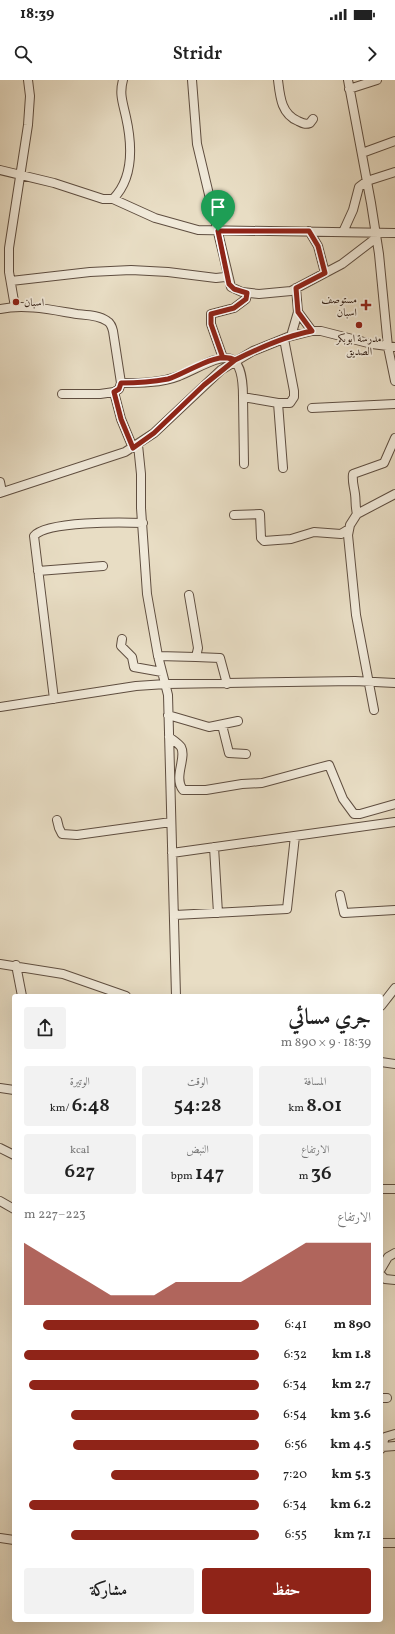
<!DOCTYPE html>
<html lang="ar">
<head>
<meta charset="utf-8">
<style>
	:root { --surface:#fff; --page:#f2f2f2; --text:#222; --muted:#767676; --accent:#8f2418 }
	body { margin:0; font-family:Vollkorn,Amiri,serif; background:var(--page); color:var(--text); direction:rtl; height:100vh; display:flex; flex-direction:column; font-size:15px; white-space:nowrap }
	* { box-sizing:border-box; margin:0 }
	p { font-size:13px; color:var(--muted) }
	.icon { flex:none; width:22px; height:22px; fill:none; stroke:currentColor; stroke-width:2; stroke-linecap:round; stroke-linejoin:round }
	.map { position:relative; flex:1; overflow:hidden; direction:ltr }
	.drawer { position:absolute; left:12px; top:914px; width:371px; height:628px; display:flex; flex-direction:column; background:var(--surface); border-radius:4px; box-shadow:0 4px 16px #0002; direction:rtl }
	.drawer>* { flex:none }
	.pin { position:absolute; display:grid; place-items:center; width:34px; height:34px; color:#fff; margin:-41px -17px; border-radius:50% 50% 50% 0; rotate:-45deg; box-shadow:0 0 4px #0007 }
	.pin .icon { rotate:45deg }
	.round { display:grid; place-items:center; flex:none; width:42px; height:42px; border-radius:4px; background:var(--page) }
	.headline { display:flex; align-items:center; justify-content:space-between; height:68px; padding:0 12px }
	h1 { font-size:22px; font-weight:600; line-height:30px }
	.figures { display:grid; grid-template-columns:repeat(3,1fr); gap:6px; height:68px; padding:4px 12px }
	.figures div { display:grid; align-content:center; border-radius:4px; background:var(--page); text-align:center }
	.figures b { font-size:20px; font-weight:600 }
	.figures small { font-size:11px; font-weight:400 }
	.figures p { font-size:11px }
	.chart { height:112px; padding:8px 12px }
	.chart p { display:flex; justify-content:space-between }
	.chart svg { width:100%; height:72px; margin-top:4px; fill:var(--accent); opacity:.7 }
	.cta { display:flex; gap:8px; margin-top:auto; padding:8px 12px }
	.cta a { flex:1; height:46px; border-radius:4px; background:var(--accent); color:#fff; font-size:16px; font-weight:600; line-height:46px; text-align:center }
	.cta a+a { background:var(--page); color:var(--text) }
	ul { padding:0 12px; list-style:none; font-size:13px }
	li { display:grid; grid-template-columns:64px 48px 1fr; align-items:center; height:30px }
	li i { height:10px; border-radius:5px; background:var(--accent) }
	.status { display:flex; justify-content:space-between; align-items:center; height:28px; padding:0 20px; background:var(--surface); direction:ltr }
	.status svg { height:11px; fill:currentColor }
	header { display:flex; justify-content:space-between; align-items:center; height:52px; padding:0 12px; background:var(--surface); font-size:18px; font-weight:600 }
	.map>svg:first-child { display:block }
</style>
</head>
<body>
<div class="status"><b>18:39</b><svg viewBox="0 0 49 12"><path d="M0 12V9h3v3zM5 12V6h3v6zM10 12V3h3v9zM15 12V0h3v12zM26 1h20v11H26zM47 4h2v5h-2z"/></svg></div>
<header><svg class="icon" aria-label="forward" viewBox="0 0 24 24"><path d="M9 5l7 7-7 7"/></svg>Stridr<svg class="icon" aria-label="search" viewBox="0 0 24 24"><circle cx="10" cy="10" r="6"/><path d="M15 15l6 6"/></svg></header>
<div class="map">
<svg width="395" height="1554" viewBox="0 0 395 1554">
	<rect width="100%" height="100%" fill="#e8ddc4"/>
	<filter id="stains"><feTurbulence type="fractalNoise" baseFrequency=".005" numOctaves="4"/><feColorMatrix values="0 0 0 0 .2 0 0 0 0 .09 0 0 0 0 .02 0 0 0 .5 -.17"/></filter>
	<radialGradient id="worn" r=".72"><stop offset=".6" stop-color="#630" stop-opacity="0"/><stop offset="1" stop-color="#630" stop-opacity=".3"/></radialGradient>
	<g fill="none" stroke-linecap="round" stroke-linejoin="round">
		<defs>
			<path id="minor" d="M192 0 197 64 231 207 242 212 259 214 291 211 342 184 376 158
				M278 0C280 16 281 34 298 41 302 43 305 45 310 43L313 39
				M348 0 371 123 379 174 388 267 395 301
				M349 9 377 0
				M362 73 395 61
				M0 90 54 103 103 119H113L155 138 198 150 395 153
				M113 119C134 98 132 64 126 37 123 23 119 14 123 0
				M309 151 318 166 325 193
				M343 152 353 130 359 107 367 101 395 92
				M11 201 90 192 131 190 168 192 216 198 225 197 227 194
				M15 227 9 192V168L28 45 30 16 28 0
				M0 229C26 224 52 230 77 234 87 235 99 235 107 241 111 243 112 247 113 251L121 303 119 309 114 312
				M298 232 312 251
				M291 256 298 232 296 208
				M223 278 211 244V234L234 228 246 219 247 213
				M121 303C140 303 161 303 179 296 215 281 243 256 243 317L278 323H290L294 317V311L284 259
				M62 314H100L114 312 121 339 133 368
				M243 317 244 384
				M278 323 283 388
				M312 328 395 324
				M138 365 141 394V428L147 514 158 576 168 615 176 916
				M0 402 2 412
				M0 413 125 372 154 353 221 290 253 271 288 257 312 251H321L372 264 395 267
				M357 434C355 426 356 421 355 414 354 406 352 402 353 394L384 383 395 358
				M234 435 260 434 261 458 264 461 291 459 314 452 341 454 349 449
				M38 491 103 486
				M122 559 121 566 132 577 134 587 162 592
				M158 576 196 577 198 568 189 515
				M196 577 220 578 227 604
				M54 619 34 456C46 441 123 442 143 443
				M0 627 136 606 166 604 355 601 395 603
				M374 630 356 535 348 455 350 445 357 434 395 414
				M168 635 209 647 238 641
				M222 645 229 673 246 674
				M169 657C173 660 178 663 181 667 187 678 173 697 183 710H206L242 704 262 703 329 685 343 719 354 734H360L395 724
				M57 740 59 748 62 754 77 755 171 742
				M214 767 218 833
				M172 773 395 742
				M340 815 344 833 395 830
				M175 835 287 829 295 756
				M0 884 63 894 126 916
				M16 885 22 916
				M381 926 395 908
				M381 982 395 984
				M0 1008 14 1010
				M0 1068 14 1075
				M381 1109H395
				M0 1121 14 1129
				M381 1189 388 1177 395 1173
				M381 1195 385 1199 395 1200
				M381 1318H387
				M382 1367 395 1366
				M381 1369 385 1357 395 1354
				M0 1458 14 1460
				M381 1463H395"/>
		</defs>
		<use href="#minor" stroke="#5f4e40" stroke-width="10"/>
		<use href="#minor" stroke="#f0e9d9" stroke-width="8"/>
	</g>
	<g fill="none" stroke-linecap="round" stroke-linejoin="round">
		<defs>
			<path id="route" d="M218 151 229 204 234 209 247 213 246 219 234 228 211 234V244L223 278H228L235 280 204 305 154 353 133 368 121 339 114 312 119 309 121 303C137 303 152 302 168 299 186 294 218 270 235 280 259 268 285 256 312 251L298 232 296 208 325 193 318 166 309 151H218"/>
		</defs>
		<use href="#route" stroke="#fff" stroke-width="8"/>
		<use href="#route" stroke="#8f2418" stroke-width="5"/>
	</g>
	<g fill="#8f2418" stroke="#f0e9d9" stroke-width="1.5">
		<circle cx="16" cy="222" r="4"/>
		<path d="M364 219h4v4h4v4h-4v4h-4v-4h-4v-4h4z"/>
		<circle cx="359" cy="245" r="4"/>
	</g>
	<g text-anchor="middle" stroke-width="3.5" stroke-linejoin="round" paint-order="stroke">
		<g font-size="11" fill="#311e14" stroke="#f0e9d9" text-anchor="end">
			<text x="357" y="223">مستوصف<tspan x="357" dy="13">اسبان</tspan></text>
			<text x="24" y="226" text-anchor="start">اسبان</text>
			<text x="359" y="262" text-anchor="middle">مدرسة ابوبكر<tspan x="359" dy="13">الصديق</tspan></text>
		</g>
	</g>
	<rect width="100%" height="100%" filter="url(#stains)"/>
	<rect width="100%" height="100%" fill="url(#worn)"/>
</svg>
<div class="pin" style="left:218px;top:151px;background:#1e9e55"><svg class="icon" aria-label="arrive" viewBox="0 0 24 24"><path d="M6 21V4h12l-3 4 3 4H6"/></svg></div>
<section class="drawer">
<div class="headline"><div><h1>جري مسائي</h1><p>18:39 · 9 × 890 m</p></div><a class="round"><svg class="icon" aria-label="share" viewBox="0 0 24 24"><path d="M12 15V3M7 8l5-5 5 5M5 13v7h14v-7"/></svg></a></div>
<div class="figures">
<div><p>المسافة</p><b>8.01<small> km</small></b></div>
<div><p>الوقت</p><b>54:28</b></div>
<div><p>الوتيرة</p><b>6:48<small> /km</small></b></div>
</div>
<div class="figures">
<div><p>الارتفاع</p><b>36<small> m</small></b></div>
<div><p>النبض</p><b>147<small> bpm</small></b></div>
<div><p>kcal</p><b>627</b></div>
</div>
<div class="chart"><p><span>الارتفاع</span>223–227 m</p>
<svg viewBox="0 0 160 44" preserveAspectRatio="none"><path d="M0 44V6L10 14L20 22L30 30L40 38L50 38L60 38L70 30L80 30L90 30L100 30L110 22L120 14L130 6L140 6L150 6L160 6V44z"/></svg>
</div>
<ul>
<li><b>890 m</b>6:41<i style="width:92%"></i></li>
<li><b>1.8 km</b>6:32<i style="width:100%"></i></li>
<li><b>2.7 km</b>6:34<i style="width:98%"></i></li>
<li><b>3.6 km</b>6:54<i style="width:80%"></i></li>
<li><b>4.5 km</b>6:56<i style="width:79%"></i></li>
<li><b>5.3 km</b>7:20<i style="width:63%"></i></li>
<li><b>6.2 km</b>6:34<i style="width:98%"></i></li>
<li><b>7.1 km</b>6:55<i style="width:80%"></i></li>
</ul>
<div class="cta"><a>حفظ</a><a>مشاركة</a></div>
</section>
</div>
</body>
</html>
